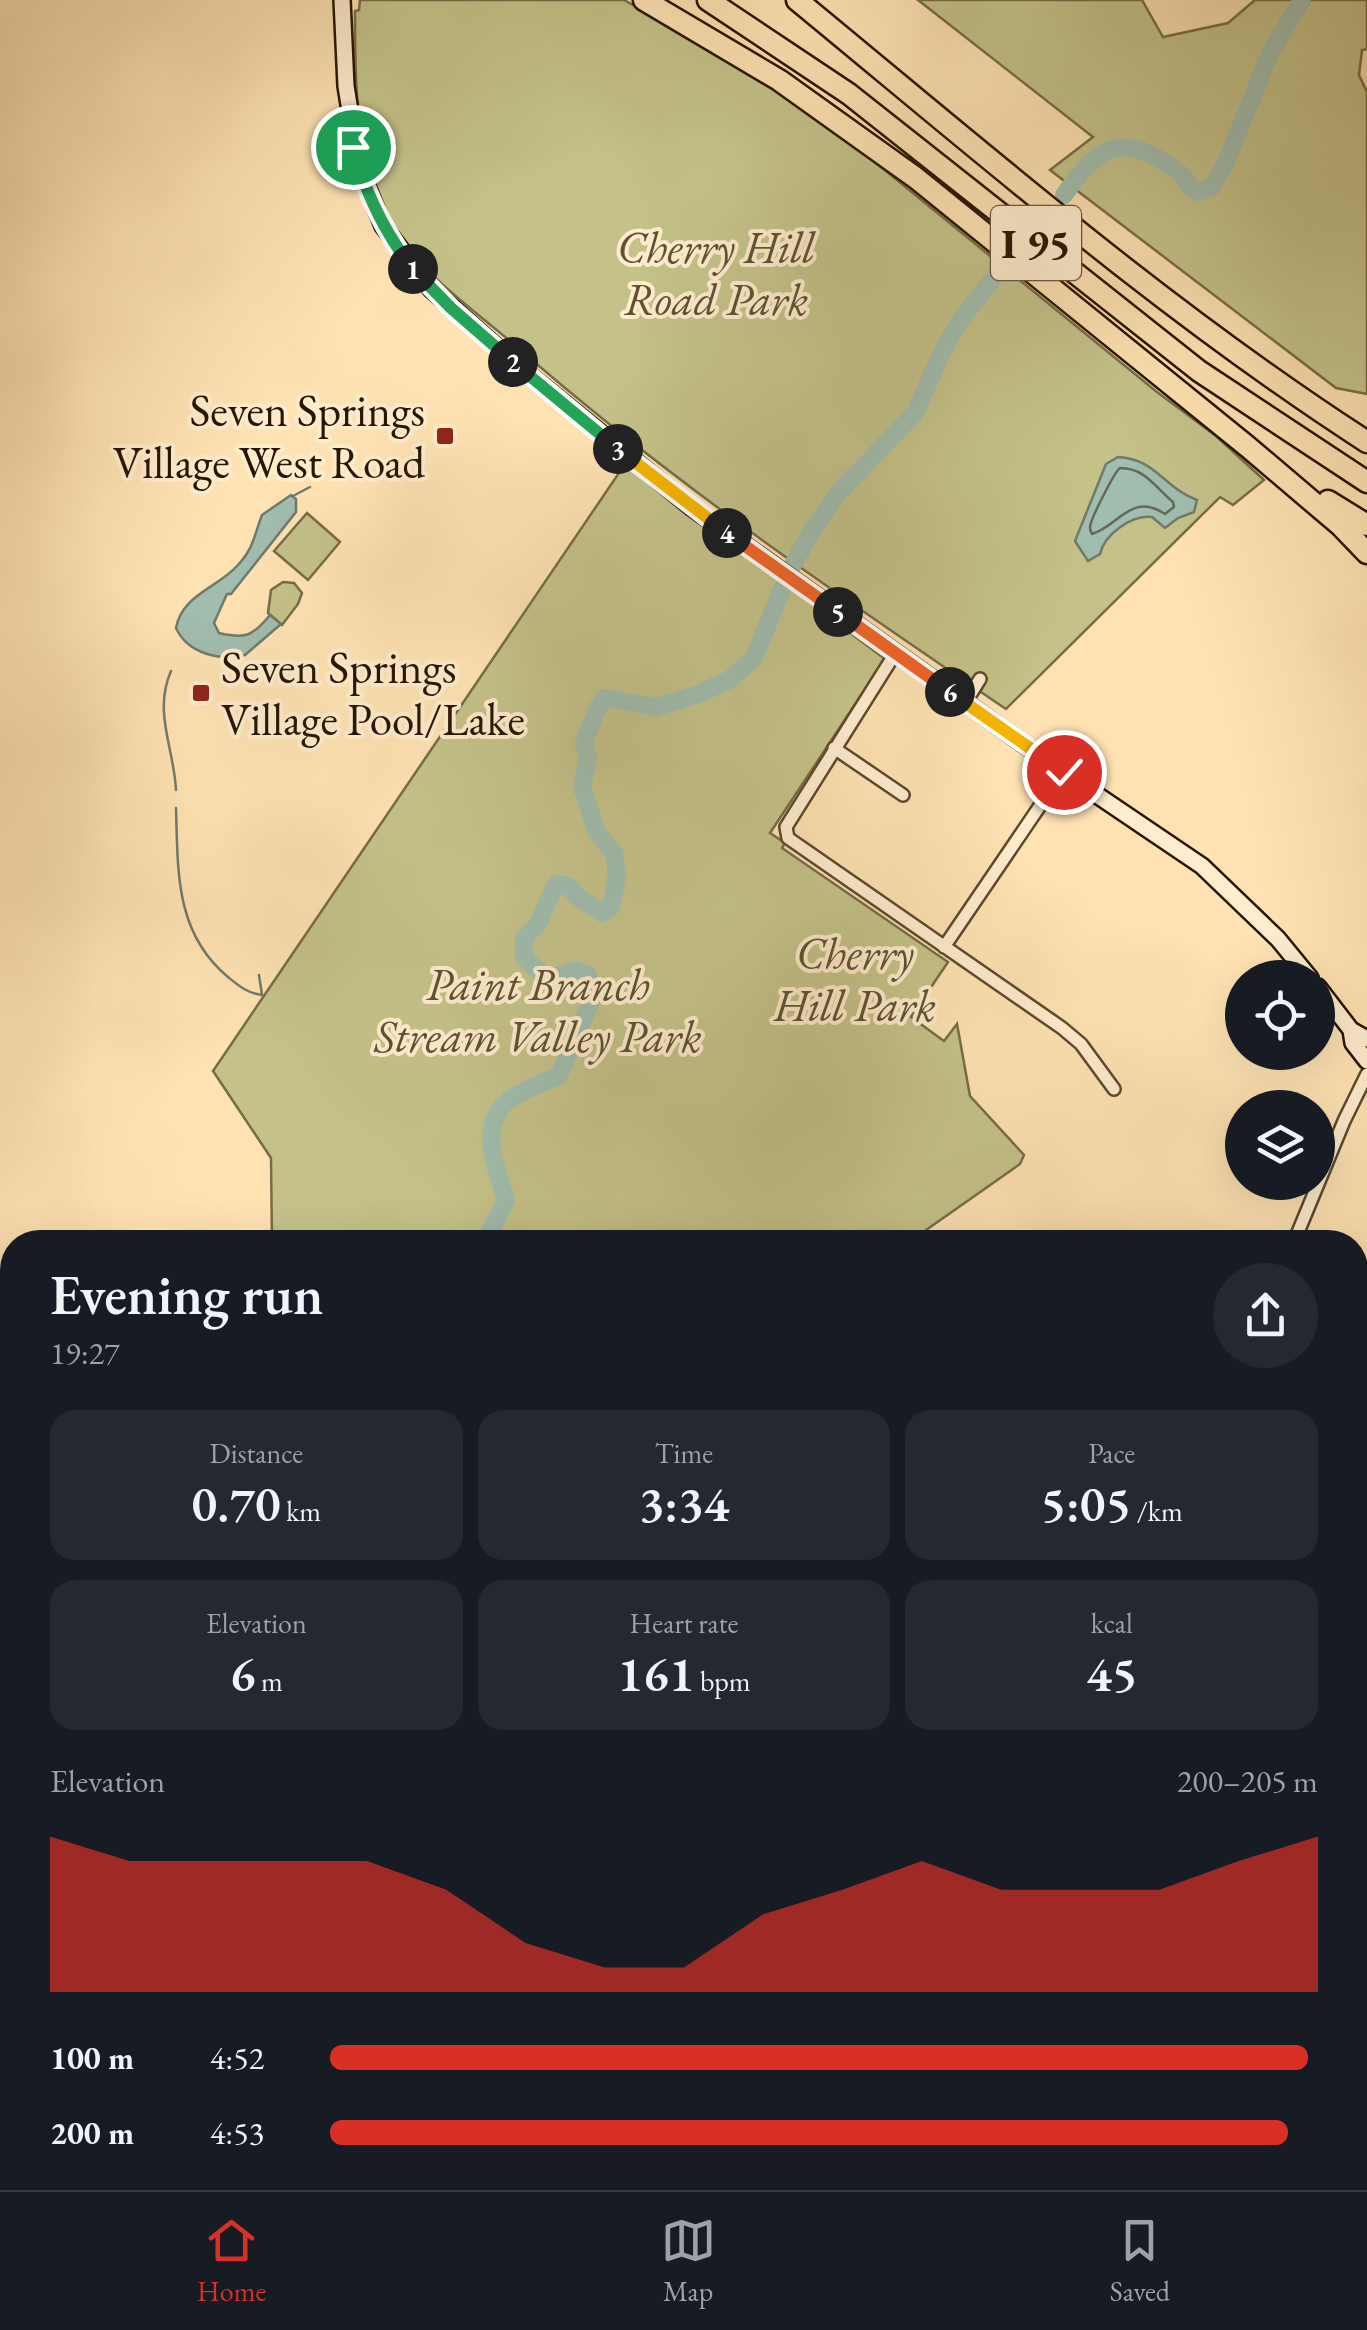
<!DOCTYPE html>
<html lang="en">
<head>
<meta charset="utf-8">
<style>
	:root { --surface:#171b24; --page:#242831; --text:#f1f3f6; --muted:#9ea1a6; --line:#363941; --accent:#d93025 }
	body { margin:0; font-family:"EB Garamond",serif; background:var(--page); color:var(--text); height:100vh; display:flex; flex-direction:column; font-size:38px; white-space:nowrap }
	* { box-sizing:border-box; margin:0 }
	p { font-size:32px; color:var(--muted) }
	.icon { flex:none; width:55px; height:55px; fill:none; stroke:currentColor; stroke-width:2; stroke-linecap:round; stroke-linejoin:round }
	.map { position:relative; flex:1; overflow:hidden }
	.sheet { position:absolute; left:0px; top:1230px; width:1368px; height:960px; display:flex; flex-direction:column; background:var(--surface); border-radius:40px 40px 0 0; box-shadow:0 10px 40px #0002 }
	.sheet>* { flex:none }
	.tools { position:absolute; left:1225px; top:960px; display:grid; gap:20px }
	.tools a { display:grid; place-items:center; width:110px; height:110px; border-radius:50%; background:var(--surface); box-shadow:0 10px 40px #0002; font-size:50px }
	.pin { position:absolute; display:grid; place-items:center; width:85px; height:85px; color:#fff; margin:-42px; border:5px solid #fff; border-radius:50%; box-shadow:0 2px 10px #0007 }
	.km { position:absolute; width:50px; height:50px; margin:-25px; border-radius:50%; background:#222; color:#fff; font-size:28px; line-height:50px; text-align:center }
	.round { display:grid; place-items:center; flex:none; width:105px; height:105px; border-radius:52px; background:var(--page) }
	.headline { display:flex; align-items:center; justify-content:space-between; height:170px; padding:0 50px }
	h1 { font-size:55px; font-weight:600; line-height:75px }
	.figures { display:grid; grid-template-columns:repeat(3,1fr); gap:15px; height:170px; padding:10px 50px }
	.figures div { display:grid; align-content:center; border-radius:25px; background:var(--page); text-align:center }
	.figures b { font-size:50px; font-weight:600 }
	.figures small { font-size:28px; font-weight:400 }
	.figures p { font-size:28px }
	.chart { height:280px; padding:20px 50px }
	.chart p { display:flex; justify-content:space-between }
	.chart svg { width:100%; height:180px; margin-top:10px; fill:var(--accent); opacity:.7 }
	ul { padding:0 50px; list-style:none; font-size:32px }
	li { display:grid; grid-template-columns:160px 120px 1fr; align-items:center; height:75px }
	li i { height:25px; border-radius:12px; background:var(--accent) }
	.dock { display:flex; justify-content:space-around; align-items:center; height:140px; border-top:2px solid var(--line); background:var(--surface); font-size:28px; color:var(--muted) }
	.dock a { display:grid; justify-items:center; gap:5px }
	.dock .selected { color:var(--accent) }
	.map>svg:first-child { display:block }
</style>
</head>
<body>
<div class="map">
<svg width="1367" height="2190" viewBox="0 0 1367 2190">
	<rect width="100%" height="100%" fill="#fee2b2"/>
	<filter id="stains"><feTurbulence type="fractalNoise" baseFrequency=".002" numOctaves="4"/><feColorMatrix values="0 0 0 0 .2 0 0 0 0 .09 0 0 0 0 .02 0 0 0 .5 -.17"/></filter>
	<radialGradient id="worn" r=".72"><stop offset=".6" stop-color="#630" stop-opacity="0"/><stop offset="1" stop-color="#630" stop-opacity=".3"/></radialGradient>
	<path fill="#c4c289" stroke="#766c46" stroke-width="2.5" d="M360 0H624L704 45 827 123 1157 392 1216 436 1264 480 1233 505 1220 497 1006 709C838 595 670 481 517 347 472 308 418 273 389 219 354 157 355 81 355 11L359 10Z
		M918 0H1142L1163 37 1228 23 1255 0H1367V49L1362 50 1359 75 1367 92V394L1336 388 1050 170 1093 137Z
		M625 464 885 659 770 833 785 843 782 848 948 962 911 1017 944 1041 957 1024 970 1096 1024 1155 1020 1164 909 1242H272L271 1158 213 1071Z
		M307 513 340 542 308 580 274 551Z
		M283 582 294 583 302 593 298 604 282 625 268 613 271 590Z
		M12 1812V2178H781L772 2190H0V1822Z"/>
	<path fill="#a0bdaf" stroke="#707a6a" stroke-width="2.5" d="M1118 457C1156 459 1164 488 1197 500L1194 512 1178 518 1165 528 1152 517C1132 514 1104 535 1100 554L1088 561 1075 541 1106 464Z
		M291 495 296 499V512L231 594H227L214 623 219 633C245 639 252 637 270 615L281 624 245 655C220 661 188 654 176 628 182 595 217 588 237 566 254 548 254 536 262 515Z"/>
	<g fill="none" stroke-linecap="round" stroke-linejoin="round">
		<path stroke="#646958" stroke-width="2.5" d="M1120 468C1145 468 1155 487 1173 502L1174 507 1165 514C1131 492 1120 525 1092 534 1091 532 1090 529 1090 527 1090 520 1115 471 1120 468Z"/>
		<path stroke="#707a6a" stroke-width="2.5" d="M293 496 310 487
			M171 671C153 712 174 748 176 790
			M176 808C178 872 175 933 228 977 239 986 247 993 262 995L259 975"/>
		<path stroke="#a0bdaf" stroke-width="18" d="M1064 195C1101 143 1122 132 1176 170 1186 177 1187 187 1198 192L1211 188 1227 160 1271 51 1302 0
			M791 568 813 529 840 491 915 413 942 352 961 319 1005 264
			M485 1242 506 1200C497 1170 477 1125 508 1101 522 1090 544 1083 559 1075L591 1002 588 975 576 970 547 979 524 957V938L538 924 556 884 568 886 578 897 602 913 611 907 617 876 614 853 597 833 582 786 588 758 584 744 597 709 605 698 657 707 698 694 729 680 754 658 782 589
			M0 1424 12 1444
			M561 2178 571 2190
			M642 2190 645 2178"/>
		<defs>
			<path id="minor" d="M896 652 786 827 788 838 1062 1028 1081 1044 1114 1089
				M965 703 980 679
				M834 748 903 795
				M944 947 1063 772
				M1294 1242 1344 1121 1367 1074
				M1355 1633 1367 1638
				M1355 1966 1367 1969
				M1355 2067 1367 2071
				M853 2178 884 2190
				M1225 2178 1244 2190
				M840 2190 845 2178"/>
			<path id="secondary" d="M342 0 346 86 359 167 383 226 431 289 517 365 690 506 1063 772 1202 866 1278 939 1310 978
				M1318 987 1351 1030 1367 1039
				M1351 1030 1353 1043 1367 1061"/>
			<path id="primary" d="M1355 1525 1367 1498
				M1055 2190 1060 2178"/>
			<path id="motorway" d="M644 0 779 80 916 178 1248 447 1341 526 1367 553
				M708 0 849 94 1199 371 1367 482
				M797 0C983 153 1164 311 1367 442
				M1328 501 1367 525"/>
		</defs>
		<use href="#minor" stroke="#5d482e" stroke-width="16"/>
		<use href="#secondary" stroke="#271502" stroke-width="20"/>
		<use href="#primary" stroke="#271502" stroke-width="22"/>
		<use href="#motorway" stroke="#271502" stroke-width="25"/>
		<use href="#minor" stroke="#feeccd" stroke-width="11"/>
		<use href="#secondary" stroke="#feeccd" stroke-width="15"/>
		<use href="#primary" stroke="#fee2b2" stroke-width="18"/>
		<use href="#motorway" stroke="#fee2b2" stroke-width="20"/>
	</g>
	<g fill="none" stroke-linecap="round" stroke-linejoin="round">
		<defs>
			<path id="split-1" d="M353 147C365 192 384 232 413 269"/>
			<path id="split-2" d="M413 269 451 308 513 362"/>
			<path id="split-3" d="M513 362 618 449"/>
			<path id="split-4" d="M618 449 727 533"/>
			<path id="split-5" d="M727 533 838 612"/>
			<path id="split-6" d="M838 612 950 692"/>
			<path id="split-7" d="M950 692 1064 772"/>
		</defs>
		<use href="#split-1" stroke="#fff" stroke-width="20"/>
		<use href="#split-2" stroke="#fff" stroke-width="20"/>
		<use href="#split-3" stroke="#fff" stroke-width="20"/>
		<use href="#split-4" stroke="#fff" stroke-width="20"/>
		<use href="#split-5" stroke="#fff" stroke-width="20"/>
		<use href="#split-6" stroke="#fff" stroke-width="20"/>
		<use href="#split-7" stroke="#fff" stroke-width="20"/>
		<use href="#split-1" stroke="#22a559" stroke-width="12"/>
		<use href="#split-2" stroke="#22a559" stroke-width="12"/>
		<use href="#split-3" stroke="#22a559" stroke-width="12"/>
		<use href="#split-4" stroke="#f5b400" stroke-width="12"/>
		<use href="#split-5" stroke="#f0652b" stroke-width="12"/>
		<use href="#split-6" stroke="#f0652b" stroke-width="12"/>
		<use href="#split-7" stroke="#f5b400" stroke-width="12"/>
	</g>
	<g fill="#8f2418" stroke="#feeccd" stroke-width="4">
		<rect x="435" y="426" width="20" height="20" rx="5"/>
		<rect x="191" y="683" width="20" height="20" rx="5"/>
	</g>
	<g text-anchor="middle" stroke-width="8" stroke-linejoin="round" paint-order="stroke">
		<rect fill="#feeccd" stroke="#68563f" stroke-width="2.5" x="991" y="206" width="90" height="74" rx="8"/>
		<g font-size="42" font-weight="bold" fill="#271502">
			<text x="1036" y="258">I 95</text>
		</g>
		<g font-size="45" font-style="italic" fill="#5e5231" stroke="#feeccd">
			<text x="716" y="263">Cherry Hill<tspan x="716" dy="52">Road Park</tspan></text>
			<text x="855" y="969">Cherry<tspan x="855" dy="52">Hill Park</tspan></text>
			<text x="538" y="1000">Paint Branch<tspan x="538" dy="52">Stream Valley Park</tspan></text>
		</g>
		<g font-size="45" fill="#271502" stroke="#feeccd" text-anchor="end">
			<text x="425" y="426">Seven Springs<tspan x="425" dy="52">Village West Road</tspan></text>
			<text x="221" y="683" text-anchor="start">Seven Springs<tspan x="221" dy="52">Village Pool/Lake</tspan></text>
		</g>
	</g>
	<rect width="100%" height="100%" filter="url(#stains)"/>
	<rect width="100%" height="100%" fill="url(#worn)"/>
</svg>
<div class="tools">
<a><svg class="icon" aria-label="locate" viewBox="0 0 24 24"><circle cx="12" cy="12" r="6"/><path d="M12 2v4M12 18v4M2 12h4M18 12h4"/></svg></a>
<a><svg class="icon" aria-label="layers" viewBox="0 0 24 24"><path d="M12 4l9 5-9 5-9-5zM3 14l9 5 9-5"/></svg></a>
</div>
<div class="pin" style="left:353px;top:147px;background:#1e9e55"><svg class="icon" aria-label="arrive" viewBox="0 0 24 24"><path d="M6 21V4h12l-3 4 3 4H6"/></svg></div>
<div class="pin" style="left:1064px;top:772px;background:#d93025"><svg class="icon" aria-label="check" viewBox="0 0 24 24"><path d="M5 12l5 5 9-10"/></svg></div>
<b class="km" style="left:413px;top:269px">1</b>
<b class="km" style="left:513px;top:362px">2</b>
<b class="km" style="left:618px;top:449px">3</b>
<b class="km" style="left:727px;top:533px">4</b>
<b class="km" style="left:838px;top:612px">5</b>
<b class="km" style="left:950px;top:692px">6</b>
<section class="sheet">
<div class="headline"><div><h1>Evening run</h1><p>19:27</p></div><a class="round"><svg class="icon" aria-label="share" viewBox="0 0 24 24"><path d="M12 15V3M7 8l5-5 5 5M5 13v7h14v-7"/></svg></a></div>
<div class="figures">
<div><p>Distance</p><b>0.70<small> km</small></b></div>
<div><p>Time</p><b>3:34</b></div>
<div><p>Pace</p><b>5:05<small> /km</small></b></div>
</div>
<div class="figures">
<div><p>Elevation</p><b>6<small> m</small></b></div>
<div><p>Heart rate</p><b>161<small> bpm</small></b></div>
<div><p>kcal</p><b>45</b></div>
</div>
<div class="chart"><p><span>Elevation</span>200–205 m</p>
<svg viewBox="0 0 160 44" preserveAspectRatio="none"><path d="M0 44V6L10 12L20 12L30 12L40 12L50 19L60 32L70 38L80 38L90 25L100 19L110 12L120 19L130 19L140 19L150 12L160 6V44z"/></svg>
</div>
<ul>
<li><b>100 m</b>4:52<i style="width:99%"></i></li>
<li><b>200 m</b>4:53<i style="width:97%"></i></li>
</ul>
</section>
</div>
<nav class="dock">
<a class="selected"><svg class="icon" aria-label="home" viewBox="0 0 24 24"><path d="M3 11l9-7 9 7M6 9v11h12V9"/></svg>Home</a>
<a><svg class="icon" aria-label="map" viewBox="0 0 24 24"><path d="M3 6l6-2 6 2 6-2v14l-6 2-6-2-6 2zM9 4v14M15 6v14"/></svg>Map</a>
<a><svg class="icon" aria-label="saved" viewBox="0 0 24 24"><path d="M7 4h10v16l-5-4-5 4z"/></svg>Saved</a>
</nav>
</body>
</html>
